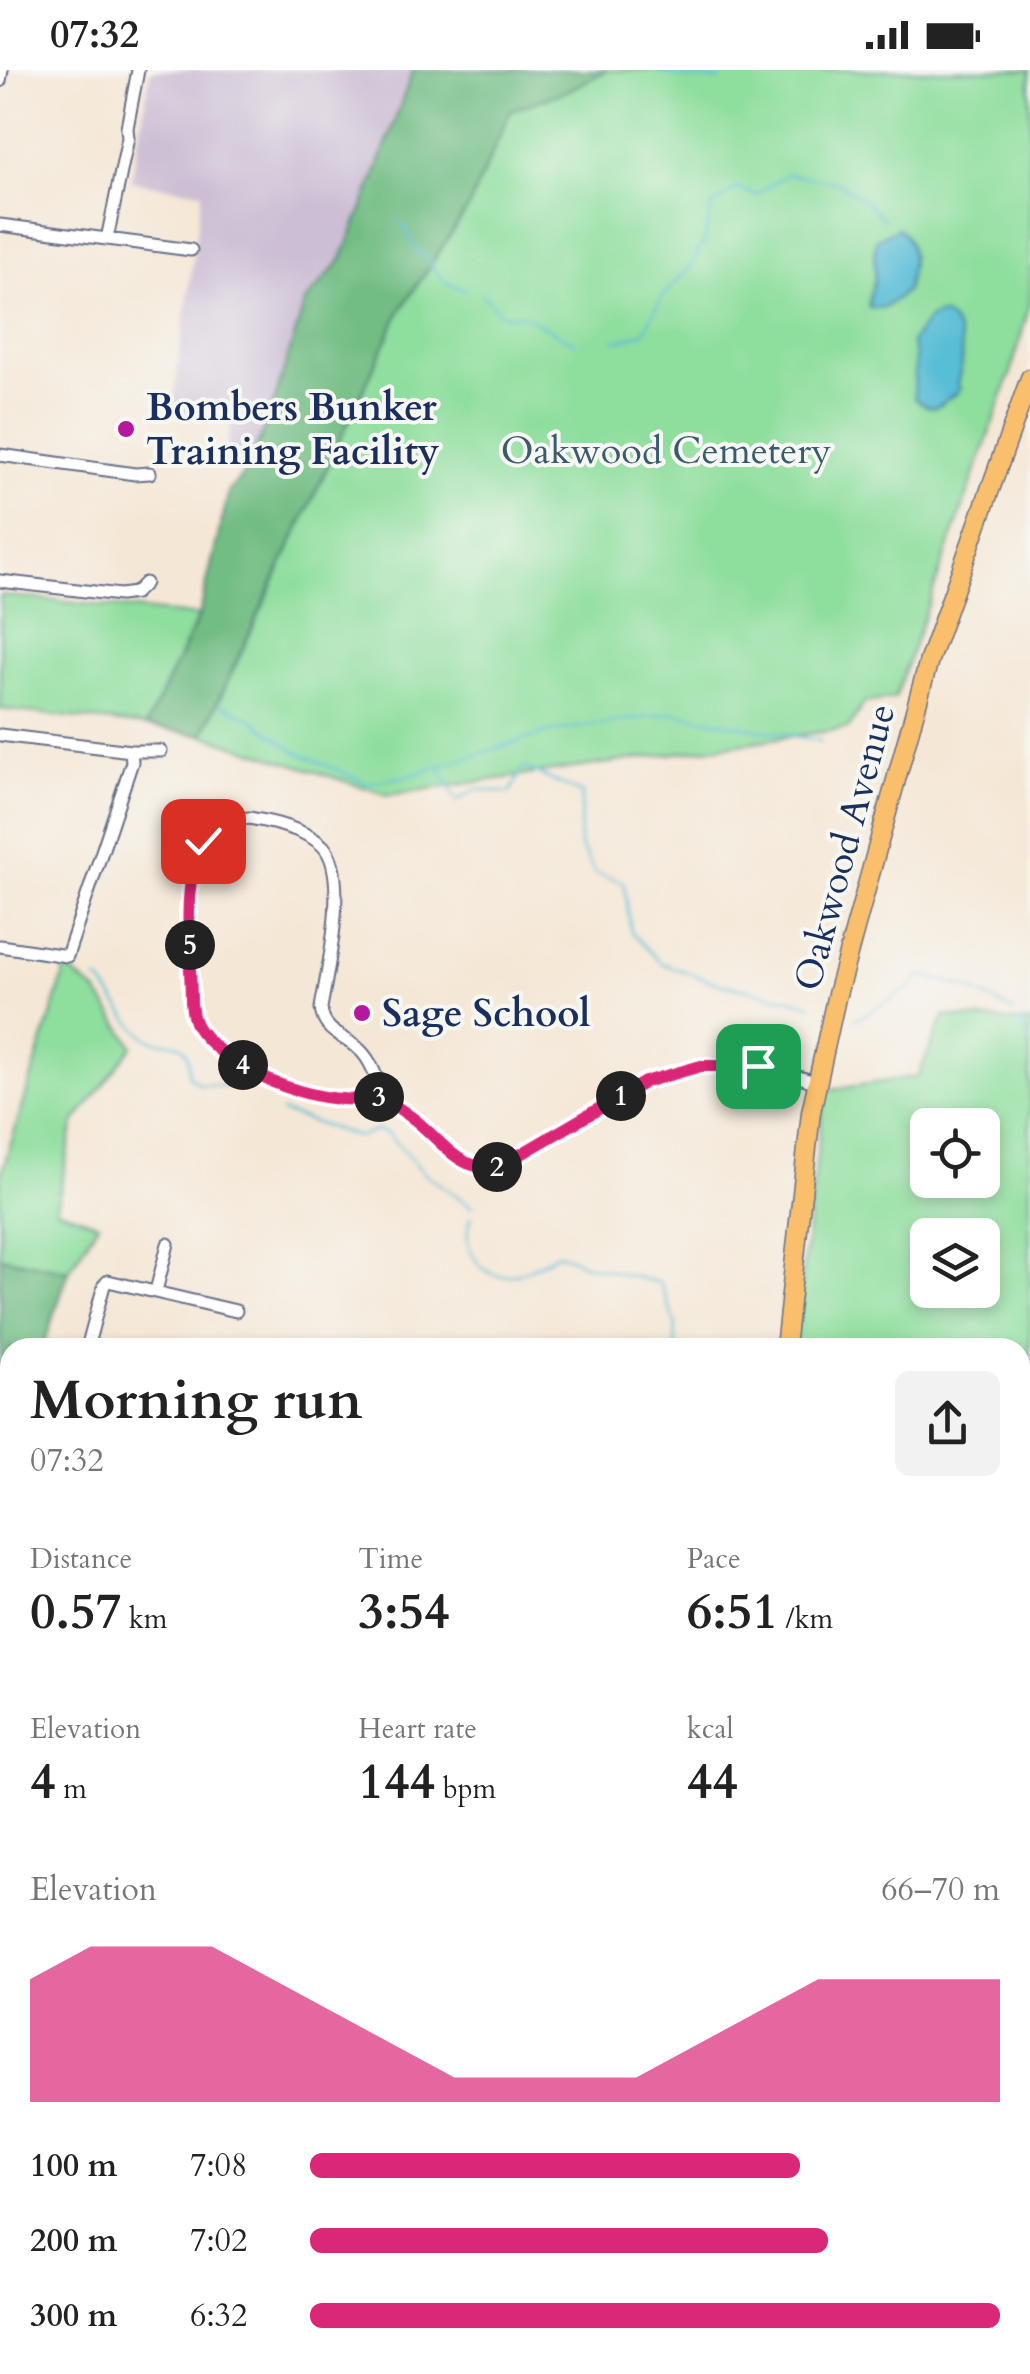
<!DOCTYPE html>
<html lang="en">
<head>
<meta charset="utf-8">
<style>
	:root { --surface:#fff; --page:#f2f2f2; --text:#222; --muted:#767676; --accent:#db2777 }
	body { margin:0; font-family:Cardo,serif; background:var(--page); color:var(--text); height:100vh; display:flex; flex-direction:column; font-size:38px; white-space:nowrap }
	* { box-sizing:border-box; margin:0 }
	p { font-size:32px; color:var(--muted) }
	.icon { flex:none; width:55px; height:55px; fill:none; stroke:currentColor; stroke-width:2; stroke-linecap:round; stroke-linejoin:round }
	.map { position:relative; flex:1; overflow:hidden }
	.side { position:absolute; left:0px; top:1268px; width:1030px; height:1038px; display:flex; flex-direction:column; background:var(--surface); border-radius:30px 30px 0 0; box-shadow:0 5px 15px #0003 }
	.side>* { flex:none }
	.tools { position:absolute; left:910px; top:1038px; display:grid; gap:20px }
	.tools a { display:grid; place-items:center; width:90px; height:90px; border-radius:15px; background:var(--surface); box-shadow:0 5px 15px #0003; font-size:50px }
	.pin { position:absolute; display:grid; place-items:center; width:85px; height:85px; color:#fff; margin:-42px; border-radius:20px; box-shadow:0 5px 15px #0006 }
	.km { position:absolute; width:50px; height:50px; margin:-25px; border-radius:50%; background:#222; color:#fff; font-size:28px; line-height:50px; text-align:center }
	.round { display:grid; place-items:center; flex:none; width:105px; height:105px; border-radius:15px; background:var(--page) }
	.summary { display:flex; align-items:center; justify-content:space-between; height:170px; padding:0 30px }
	h1 { font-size:55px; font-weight:800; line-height:75px }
	.stats { display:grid; grid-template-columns:repeat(3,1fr); gap:15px; height:170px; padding:10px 30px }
	.stats div { display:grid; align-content:center }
	.stats b { font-size:50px; font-weight:800 }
	.stats small { font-size:28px; font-weight:400 }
	.stats p { font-size:28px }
	.chart { height:280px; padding:20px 30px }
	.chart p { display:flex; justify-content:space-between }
	.chart svg { width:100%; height:180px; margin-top:10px; fill:var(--accent); opacity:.7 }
	ul { padding:0 30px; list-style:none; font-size:32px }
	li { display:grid; grid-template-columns:160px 120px 1fr; align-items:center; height:75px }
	li i { height:25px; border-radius:12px; background:var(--accent) }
	.status { display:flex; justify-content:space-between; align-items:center; height:70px; padding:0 50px; background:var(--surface); direction:ltr }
	.status svg { height:28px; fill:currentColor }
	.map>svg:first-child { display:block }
</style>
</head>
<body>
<div class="status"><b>07:32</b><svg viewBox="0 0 49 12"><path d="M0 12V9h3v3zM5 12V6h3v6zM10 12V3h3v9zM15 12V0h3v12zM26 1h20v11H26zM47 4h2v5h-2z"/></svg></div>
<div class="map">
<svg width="1030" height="2304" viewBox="0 0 1030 2304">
	<rect width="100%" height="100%" fill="#f6f6f2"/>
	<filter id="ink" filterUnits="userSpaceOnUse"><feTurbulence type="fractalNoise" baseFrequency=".01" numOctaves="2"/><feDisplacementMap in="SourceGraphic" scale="20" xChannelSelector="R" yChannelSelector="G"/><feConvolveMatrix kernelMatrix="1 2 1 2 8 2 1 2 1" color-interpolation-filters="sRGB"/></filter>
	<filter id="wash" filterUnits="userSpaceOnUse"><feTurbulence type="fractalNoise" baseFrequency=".0048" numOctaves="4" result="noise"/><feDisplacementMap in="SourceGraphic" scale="40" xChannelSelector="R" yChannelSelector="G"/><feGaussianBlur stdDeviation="2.25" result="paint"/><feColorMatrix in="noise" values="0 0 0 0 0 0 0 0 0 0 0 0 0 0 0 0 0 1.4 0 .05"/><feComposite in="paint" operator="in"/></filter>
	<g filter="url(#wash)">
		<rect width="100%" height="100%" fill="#f5e7d6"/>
		<path fill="#edd0e9" d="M85 2295H407L405 2304H80Z"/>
		<path fill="#ccbed4" d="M151 0H413L373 112 342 189 305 232 270 346 246 401 224 398 231 350 172 342 202 122 131 111Z"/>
		<path fill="#8ede9d" stroke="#54867e" stroke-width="2.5" fill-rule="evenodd" d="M607 0H1030V233L1011 302 895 628 864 633 849 658 388 725 203 665 400 241 468 138 511 39 567 21Z
			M0 525 199 546 146 656 0 639Z
			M66 898 97 922 133 976 74 1053 56 1139 98 1153 69 1201 0 1187V1108Z
			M944 946 1030 953V2064L1020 2065V1278H793L825 1021 918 1006ZM928 1055H982V1110H928ZM928 1165H982V1220H928Z"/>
		<path fill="#72bd84" stroke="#467671" stroke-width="2.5" d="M413 0H607L567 21 511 40 468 138 400 241 202 665 146 656 199 546 229 421 246 401 270 346 305 232 342 189 373 112Z
			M0 1187 69 1201 43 1277 10 1278V1378L2 1403Z"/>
		<path fill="#58bdd6" stroke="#3a769a" stroke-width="2.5" d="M898 158C918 174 911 198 906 221L884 238 869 237C868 226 871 222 874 212 877 198 872 184 877 169Z
			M936 245H944C965 258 964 293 957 314L960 319 958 323C937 331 941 349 914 328L915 285 911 272 928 249Z
			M1030 1371V1494L1020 1502V1378Z"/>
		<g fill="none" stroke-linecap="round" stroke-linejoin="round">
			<path stroke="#58bdd6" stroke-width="2.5" d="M651 0 687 9 721 10
				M399 151 410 164 413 177 426 188 444 212 466 220
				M482 224 502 245H523L575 273
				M615 270H621L643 263 662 227 692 195 705 168 712 136 737 118 756 125 787 104 837 112 861 128 884 149
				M221 634 250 648 295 681 366 713 409 706 549 662 673 643 821 671
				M441 699 457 731 477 719 510 723 523 697 582 724 579 774 595 803 624 812 631 862 661 893 714 912 811 934
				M97 910 102 913C114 929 134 960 150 969 160 975 172 970 181 976 190 983 189 996 189 1006L199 1014 244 1017
				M855 948 861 947 909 918 921 905 966 917 1014 942
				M1020 951 1030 971
				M282 1042 359 1067 378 1060 388 1064 425 1104 473 1137
				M472 1146C467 1161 465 1171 473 1185 494 1223 530 1200 558 1183L586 1195 660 1213 676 1255 675 1278
				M1020 1511 1030 1519"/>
		</g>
	</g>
	<g filter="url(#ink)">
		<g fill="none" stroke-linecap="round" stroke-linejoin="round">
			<defs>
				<path id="street" d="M0 11 2 0
					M0 155 191 180
					M107 169 128 68 127 58 138 0
					M0 385 135 404 150 403
					M0 511 120 525 135 523 145 513
					M0 665 131 681H161
					M249 748C272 752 306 759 323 776 350 804 327 902 321 938 323 963 345 966 360 980 372 991 378 1011 382 1026 327 1041 235 1006 200 961 193 952 192 943 191 932 190 890 180 796 207 764 218 752 234 749 249 748Z
					M0 876 67 886 132 692 131 681
					M382 1026C390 1033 400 1038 409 1044 438 1067 454 1099 496 1097 583 1057 653 982 757 996 776 999 797 1007 816 1012
					M156 1221 168 1174
					M87 1278 104 1215 108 1211 236 1241
					M0 1602 10 1564
					M0 1661 10 1664
					M1020 1681 1030 1682
					M1020 1695 1030 1696
					M1020 1838 1030 1821
					M0 1871 10 1874
					M0 2036 10 1998
					M1020 2098 1030 2100
					M631 2295 675 2304
					M751 2304 753 2295
					M856 2304 860 2295"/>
				<path id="secondary" d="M517 2304 519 2295"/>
				<path id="primary" d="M785 1278 811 1042 836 928 929 590 1030 308
					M61 2304 66 2295"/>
			</defs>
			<use href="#street" stroke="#676f88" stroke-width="15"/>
			<use href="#secondary" stroke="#676f88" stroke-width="19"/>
			<use href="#primary" stroke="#676f88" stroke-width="21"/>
			<use href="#street" stroke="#fff" stroke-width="11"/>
			<use href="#secondary" stroke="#fde5c5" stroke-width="15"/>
			<use href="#primary" stroke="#f9bf6d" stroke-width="18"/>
		</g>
	</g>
	<g fill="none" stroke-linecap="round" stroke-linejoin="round" filter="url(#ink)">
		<defs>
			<path id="route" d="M203 771C180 816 191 882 191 932 192 942 193 952 200 961 235 1006 327 1041 382 1026 395 1037 409 1044 421 1055 451 1081 468 1110 511 1090L645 1012 701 996H758"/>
		</defs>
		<use href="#route" stroke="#fff" stroke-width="20"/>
		<use href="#route" stroke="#db2777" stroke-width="12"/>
	</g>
	<g fill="#b5179e" stroke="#f6f6f2" stroke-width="4">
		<circle cx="126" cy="359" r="10"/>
		<circle cx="362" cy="943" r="10"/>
	</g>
	<g text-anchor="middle" stroke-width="8" stroke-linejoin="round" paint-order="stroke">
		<g font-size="38" font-weight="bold" fill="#1b2f5e" stroke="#f6f6f2" text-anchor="start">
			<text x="146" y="350">Bombers Bunker<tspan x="146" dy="44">Training Facility</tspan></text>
			<text x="382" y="956">Sage School</text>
		</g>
		<g font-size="38" fill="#385b6e" stroke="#f6f6f2">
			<text x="666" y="393">Oakwood Cemetery</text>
		</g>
		<g font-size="38" fill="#1b2f5e" stroke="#f6f6f2">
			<text transform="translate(844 777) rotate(-75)" y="13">Oakwood Avenue</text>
		</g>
	</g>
</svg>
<div class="tools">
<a><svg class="icon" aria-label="locate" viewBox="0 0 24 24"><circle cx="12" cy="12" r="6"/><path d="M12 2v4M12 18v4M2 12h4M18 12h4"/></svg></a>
<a><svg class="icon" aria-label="layers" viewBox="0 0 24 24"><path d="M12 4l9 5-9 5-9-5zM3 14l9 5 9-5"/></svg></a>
</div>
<div class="pin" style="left:758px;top:996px;background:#1e9e55"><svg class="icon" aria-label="arrive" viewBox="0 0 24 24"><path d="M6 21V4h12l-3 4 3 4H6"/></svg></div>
<div class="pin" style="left:203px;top:771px;background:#d93025"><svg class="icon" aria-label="check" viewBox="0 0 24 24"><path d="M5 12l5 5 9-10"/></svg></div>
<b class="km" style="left:621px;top:1026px">1</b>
<b class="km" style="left:497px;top:1097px">2</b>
<b class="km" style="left:379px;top:1027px">3</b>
<b class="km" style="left:243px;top:995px">4</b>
<b class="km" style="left:190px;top:875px">5</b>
<section class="side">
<div class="summary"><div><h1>Morning run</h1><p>07:32</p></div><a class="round"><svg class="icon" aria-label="share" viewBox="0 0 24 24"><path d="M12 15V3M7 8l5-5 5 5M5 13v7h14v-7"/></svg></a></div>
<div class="stats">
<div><p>Distance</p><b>0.57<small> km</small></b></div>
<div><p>Time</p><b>3:54</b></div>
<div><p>Pace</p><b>6:51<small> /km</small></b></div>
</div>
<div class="stats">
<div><p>Elevation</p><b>4<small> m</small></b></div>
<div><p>Heart rate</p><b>144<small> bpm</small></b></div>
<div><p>kcal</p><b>44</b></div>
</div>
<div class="chart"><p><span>Elevation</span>66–70 m</p>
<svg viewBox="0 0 160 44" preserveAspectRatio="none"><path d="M0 44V14L10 6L20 6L30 6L40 14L50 22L60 30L70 38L80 38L90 38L100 38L110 30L120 22L130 14L140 14L150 14L160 14V44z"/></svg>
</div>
<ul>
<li><b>100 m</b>7:08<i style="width:71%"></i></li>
<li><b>200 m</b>7:02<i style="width:75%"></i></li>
<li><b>300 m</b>6:32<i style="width:100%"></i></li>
</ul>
</section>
</div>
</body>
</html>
